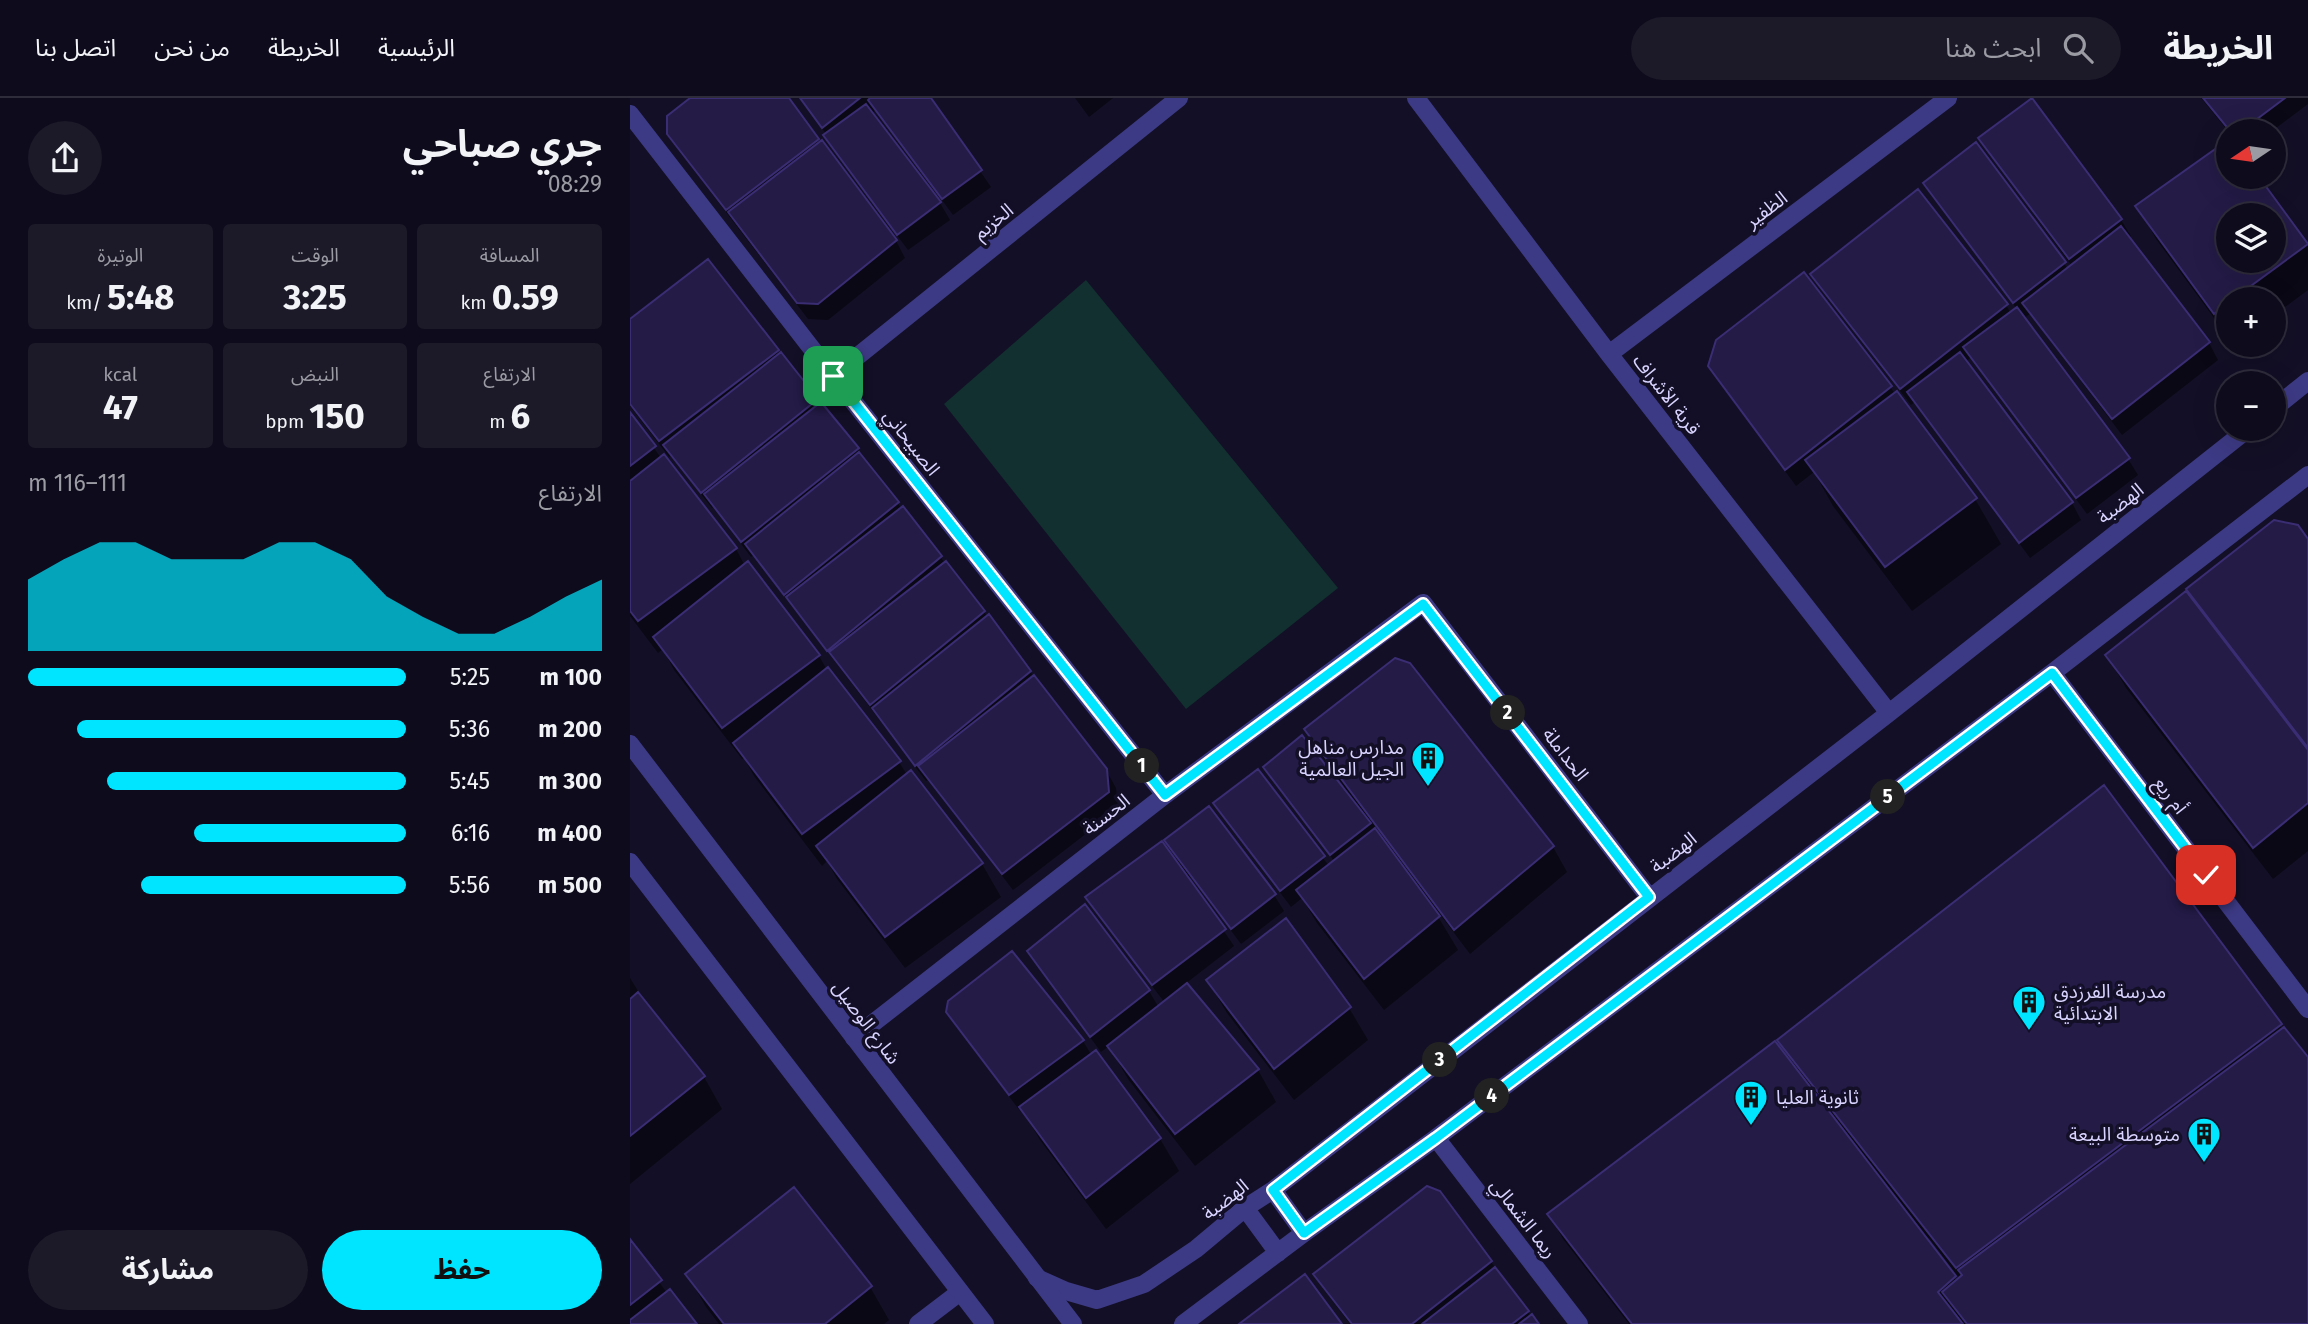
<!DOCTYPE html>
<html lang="ar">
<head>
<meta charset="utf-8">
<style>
	:root { --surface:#0e0b1c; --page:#1c1929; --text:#f1f3f6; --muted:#9b9ba3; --line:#2e2b3b; --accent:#00e5ff }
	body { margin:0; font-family:"Fira Sans","Noto Sans Arabic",sans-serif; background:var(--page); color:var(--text); direction:rtl; height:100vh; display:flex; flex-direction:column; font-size:26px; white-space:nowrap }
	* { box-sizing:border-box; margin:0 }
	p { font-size:23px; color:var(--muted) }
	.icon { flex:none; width:38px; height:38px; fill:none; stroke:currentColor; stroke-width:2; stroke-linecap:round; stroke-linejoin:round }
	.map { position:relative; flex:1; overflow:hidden; direction:ltr }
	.details { display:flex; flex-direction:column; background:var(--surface); width:630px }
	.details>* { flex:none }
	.needle { width:46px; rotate:257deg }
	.fabs { position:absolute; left:1586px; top:21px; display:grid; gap:14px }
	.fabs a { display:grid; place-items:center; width:70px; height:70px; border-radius:50%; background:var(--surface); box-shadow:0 7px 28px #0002,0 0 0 2px var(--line); font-size:35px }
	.pin { position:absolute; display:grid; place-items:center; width:60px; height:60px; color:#fff; margin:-30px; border-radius:14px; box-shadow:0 4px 10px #0006 }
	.km { position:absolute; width:35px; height:35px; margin:-18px; border-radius:50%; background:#222; color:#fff; font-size:19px; line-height:35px; text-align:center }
	.round { display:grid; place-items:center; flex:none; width:74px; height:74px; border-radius:37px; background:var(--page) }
	.summary { display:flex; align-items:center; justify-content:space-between; height:119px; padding:0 28px }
	h1 { font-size:38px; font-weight:700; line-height:52px }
	.figures { display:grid; grid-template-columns:repeat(3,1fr); gap:10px; height:119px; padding:7px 28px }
	.figures div { display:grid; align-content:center; border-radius:7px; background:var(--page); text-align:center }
	.figures b { font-size:35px; font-weight:700 }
	.figures small { font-size:19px; font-weight:400 }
	.figures p { font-size:19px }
	.chart { height:196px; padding:14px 28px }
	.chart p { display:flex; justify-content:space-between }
	.chart svg { width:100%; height:126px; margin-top:7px; fill:var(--accent); opacity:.7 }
	.action { display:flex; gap:14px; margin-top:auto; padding:14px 28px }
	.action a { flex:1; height:80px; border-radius:42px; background:var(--accent); color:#111; font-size:28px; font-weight:700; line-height:80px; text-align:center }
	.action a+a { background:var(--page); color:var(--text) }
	ul { padding:0 28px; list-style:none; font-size:23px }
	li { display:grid; grid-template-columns:112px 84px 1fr; align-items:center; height:52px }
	li i { height:18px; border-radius:9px; background:var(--accent) }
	header { display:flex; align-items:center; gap:42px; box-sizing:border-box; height:98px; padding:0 35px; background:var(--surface); border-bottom:2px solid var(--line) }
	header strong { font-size:33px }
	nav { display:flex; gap:38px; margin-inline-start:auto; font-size:24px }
	.search { width:490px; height:63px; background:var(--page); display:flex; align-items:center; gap:18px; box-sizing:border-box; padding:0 24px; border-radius:38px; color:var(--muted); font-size:26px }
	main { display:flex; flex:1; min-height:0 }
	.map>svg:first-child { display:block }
</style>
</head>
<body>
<header>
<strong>الخريطة</strong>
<div class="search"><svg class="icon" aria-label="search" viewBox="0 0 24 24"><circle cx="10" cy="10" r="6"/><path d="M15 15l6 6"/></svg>ابحث هنا</div>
<nav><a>الرئيسية</a><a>الخريطة</a><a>من نحن</a><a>اتصل بنا</a></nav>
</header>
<main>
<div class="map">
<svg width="1678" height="1226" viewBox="0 0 1678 1226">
	<rect width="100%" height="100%" fill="#130f26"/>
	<path fill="#12302f" d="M456 182 708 490 556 611 314 306Z"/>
	<path fill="#0007" fill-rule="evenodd" d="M62 0H156L266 143 275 160 198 222 178 221 49 53 39 36Z
		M169 0H299L361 89 323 117 246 12 241 16 310 105 320 122 278 152 205 54 195 38 197 37Z
		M445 0H483L459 19Z
		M1571 0H1678V6L1642 33H1598Z
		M1351 41 1491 122 1501 138 1498 140 1579 245 1588 262 1492 337 1400 216 1394 220 1498 361 1508 377 1457 416 1341 259 1336 264 1442 405 1451 422 1400 460 1285 304 1281 307 1192 193 1182 176 1376 207 1381 216 1387 211 1305 102 1295 85 1346 47 1438 171 1442 168 1360 57Z
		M1598 79H1626L1678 148V192L1643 218V201H1598V239L1526 141 1508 109ZM1598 117H1643V163H1598Z
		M0 223 148 253 227 351 272 411 354 514 476 672 486 690 488 711 383 792 298 682 296 683 124 457 121 459 83 409 82 410 41 358 39 359 0 308Z
		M1080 268 1260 289 1345 401 1371 446 1282 513 1203 408 1184 374 1166 388 1090 285Z
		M0 317 31 360 34 359 106 451 115 468 118 466 189 558 197 572 269 664 277 677 280 674 352 766 371 799 275 870 207 781 197 763 192 768 124 678 114 660 112 661 44 572 33 551 28 555 0 518Z
		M1678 444V753L1643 781 1496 590 1477 557 1567 507 1559 492Z
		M677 632 923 749 937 774 840 856 809 815 807 817 828 852 754 912 687 825 672 800 661 809 595 722 586 705 627 674 699 768 705 764 645 686 635 669 712 690 714 688 691 657Z
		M1474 690 1653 932 1678 962V1226H999L933 1141 919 1116 1162 963 1150 942ZM1299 1140 1330 1181 1327 1184 1296 1142Z
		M536 743 644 797 654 813 611 846 561 779 558 781 604 848 555 886 628 972 646 1004 565 1068 498 981 479 948 471 954 409 870 399 854 454 808 519 893 529 910 535 905 467 816 457 800 547 761Z
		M0 880 18 909 74 979 92 1011 0 1086Z
		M578 883 719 910 738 942 664 1002 597 915Z
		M318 914 453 943 462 958 466 954 530 1041 549 1073 476 1131 410 1042 392 1011 390 1013 328 931Z
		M163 1092 240 1189 259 1222 254 1226H89L76 1209 57 1176Z
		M0 1144 37 1195 65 1226H0Z
		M861 1164 907 1226H720L695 1193 685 1176Z"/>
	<path fill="#241b47" stroke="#3b2d73" stroke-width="2" fill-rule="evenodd" d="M60 0H159L189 41 96 112 37 36V18Z
		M170 0H230L192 30Z
		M240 0H301L352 72 312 101 238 2Z
		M1402 0 1492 121 1439 161 1348 40Z
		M1573 0H1655L1611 33H1600Z
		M236 6 311 104 267 137 193 37Z
		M192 42 267 142 188 206 167 205 98 114Z
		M1598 42V79H1629L1678 146 1603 201H1598V205L1584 216 1505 108ZM1598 117H1643V163H1598Z
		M1346 44 1436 164 1383 205 1293 85Z
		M1288 91 1378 206 1270 291 1180 176Z
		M1491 128 1580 244 1482 321 1392 205Z
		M78 161 149 252 29 343 0 306V221Z
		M1174 174 1262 288 1155 372 1078 268 1086 242Z
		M1387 209 1500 360 1446 400 1333 249Z
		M151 254 188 301 71 395 33 347Z
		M1330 254 1443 404 1389 445 1277 294Z
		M1267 293 1347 400 1255 469 1175 362Z
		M191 304 229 350 111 444 74 396Z
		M0 314 26 348 0 368Z
		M229 354 269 404 154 497 115 446Z
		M34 356 107 450 8 523 0 513V383Z
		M273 408 312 458 197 553 156 499Z
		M1644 422 1668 427 1678 441V650L1556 491Z
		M118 463 190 557 92 630 23 539Z
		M316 463 355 513 240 607 199 554Z
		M1556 493 1678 652V705L1623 750 1475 557Z
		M359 516 401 573 285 668 242 610Z
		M765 560 780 565 924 748 824 832 674 631Z
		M198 569 271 663 172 736 103 645Z
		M404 577 477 671 479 694 372 776 288 668Z
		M672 637 741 725 700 757 633 669Z
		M628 671 695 758 650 793 583 705Z
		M281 672 353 765 255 839 186 748Z
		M1474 687 1652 926 1326 1170 1147 942Z
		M579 708 646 796 601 831 534 742Z
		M745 730 810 818 734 881 666 792Z
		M532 743 596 831 522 887 455 799Z
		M455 806 520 892 460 939 397 853Z
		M656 820 721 909 644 971 576 882Z
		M382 853 454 942 379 997 316 914 318 903Z
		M557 885 629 971 545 1036 477 948Z
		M8 894 75 978 0 1038V901Z
		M1654 929 1678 959V1226H1337L1312 1194 1332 1177 1328 1172Z
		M1145 943 1326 1178 1308 1194 1333 1226H1002L917 1116Z
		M466 952 531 1040 456 1100 389 1009Z
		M797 1088 810 1093 862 1163 782 1226H722L683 1176Z
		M164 1089 242 1188 195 1226H94L55 1176Z
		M0 1141 32 1182 0 1207Z
		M865 1169 899 1213 882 1226H792Z
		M675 1176 712 1226H609Z
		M40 1191 67 1226H0V1222Z
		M902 1216 909 1226H889Z"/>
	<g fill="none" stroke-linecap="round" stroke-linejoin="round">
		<path stroke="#3d3a85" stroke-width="18" d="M786 0 979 256 1259 615
			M0 16 203 278 535 697
			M979 256 1318 0
			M203 278 549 0
			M1643 311 1678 283
			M1422 575 1678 911
			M224 940 535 697 793 505 1019 799
			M806 1040 949 1226
			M643 1092 674 1135
			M615 1110 648 1155
			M407 1180 436 1193 467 1202 514 1186 566 1151 615 1110 643 1092 1259 615 1618 331
			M288 1226 330 1194
			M553 1226 674 1135 806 1040 1422 575 1678 377"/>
		<path stroke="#3d3a85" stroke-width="18" d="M0 646 443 1226
			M0 764 355 1226"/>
	</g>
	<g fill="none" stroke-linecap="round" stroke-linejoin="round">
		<defs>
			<path id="route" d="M203 278 535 697 793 506 1019 799 643 1092 674 1135 806 1040 1422 575 1576 777"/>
		</defs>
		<use href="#route" stroke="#fff" stroke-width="14"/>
		<use href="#route" stroke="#00e5ff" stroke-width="9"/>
	</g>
	<defs>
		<symbol id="building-pin" viewBox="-11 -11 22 30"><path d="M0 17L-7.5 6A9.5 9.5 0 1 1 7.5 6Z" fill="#00e5ff" stroke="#130f26"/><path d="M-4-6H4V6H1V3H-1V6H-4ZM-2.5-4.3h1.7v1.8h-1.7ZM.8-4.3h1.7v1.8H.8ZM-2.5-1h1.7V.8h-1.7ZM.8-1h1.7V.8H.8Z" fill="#111"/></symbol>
	</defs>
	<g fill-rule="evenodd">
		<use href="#building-pin" x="779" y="641" width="38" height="52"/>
		<use href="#building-pin" x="1380" y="885" width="38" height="52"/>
		<use href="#building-pin" x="1102" y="980" width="38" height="52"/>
		<use href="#building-pin" x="1555" y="1017" width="38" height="52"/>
	</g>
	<g text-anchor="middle" stroke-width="7" stroke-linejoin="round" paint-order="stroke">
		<g font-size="19" fill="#d9d4ff" stroke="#130f26">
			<text transform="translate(1136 111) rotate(-37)" y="7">الظفير</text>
			<text transform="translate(363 123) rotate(-39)" y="7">الخزيم</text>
			<text transform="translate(1037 296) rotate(52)" y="7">قرية الأشراف</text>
			<text transform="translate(282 344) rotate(52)" y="7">الصبيحاني</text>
			<text transform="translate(1490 405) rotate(-38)" y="7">الهضبة</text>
			<text transform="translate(936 656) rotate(52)" y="7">الحداملة</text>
			<text transform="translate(1541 697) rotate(53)" y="7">أم ريع</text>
			<text transform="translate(476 716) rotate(-38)" y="7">الحسنة</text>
			<text transform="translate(1043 754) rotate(-38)" y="7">الهضبة</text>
			<text transform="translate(237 924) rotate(53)" y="7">شارع الوصيل</text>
			<text transform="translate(595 1101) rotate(-38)" y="7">الهضبة</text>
			<text transform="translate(894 1120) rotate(52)" y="7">ريما الشمالي</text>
		</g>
		<g font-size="19" fill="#d9d4ff" stroke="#130f26" text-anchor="end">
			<text x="774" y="656">مدارس مناهل<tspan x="774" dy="22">الجيل العالمية</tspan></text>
			<text x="1424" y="900" text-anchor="start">مدرسة الفرزدق<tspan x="1424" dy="22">الابتدائية</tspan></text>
			<text x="1146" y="1006" text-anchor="start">ثانوية العليا</text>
			<text x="1550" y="1043">متوسطة البيعة</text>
		</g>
	</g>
</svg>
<div class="fabs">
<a><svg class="needle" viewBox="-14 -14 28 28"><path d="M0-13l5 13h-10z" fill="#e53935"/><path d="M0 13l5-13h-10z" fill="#9b9ba3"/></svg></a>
<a><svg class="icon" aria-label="layers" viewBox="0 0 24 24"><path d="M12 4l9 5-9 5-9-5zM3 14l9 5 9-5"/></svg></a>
<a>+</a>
<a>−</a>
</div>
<div class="pin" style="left:203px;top:278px;background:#1e9e55"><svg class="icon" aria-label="arrive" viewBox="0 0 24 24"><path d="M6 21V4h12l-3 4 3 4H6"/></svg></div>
<div class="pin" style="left:1576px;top:777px;background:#d93025"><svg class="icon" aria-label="check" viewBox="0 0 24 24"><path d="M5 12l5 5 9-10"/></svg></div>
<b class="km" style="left:512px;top:668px">1</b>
<b class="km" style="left:878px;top:615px">2</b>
<b class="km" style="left:810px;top:962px">3</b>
<b class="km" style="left:862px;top:998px">4</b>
<b class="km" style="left:1258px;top:699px">5</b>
</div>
<section class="details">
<div class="summary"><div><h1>جري صباحي</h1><p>08:29</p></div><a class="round"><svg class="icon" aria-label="share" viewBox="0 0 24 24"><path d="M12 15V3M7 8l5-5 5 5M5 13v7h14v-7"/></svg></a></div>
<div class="figures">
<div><p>المسافة</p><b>0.59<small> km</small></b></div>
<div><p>الوقت</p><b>3:25</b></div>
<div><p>الوتيرة</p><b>5:48<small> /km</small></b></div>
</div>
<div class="figures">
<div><p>الارتفاع</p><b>6<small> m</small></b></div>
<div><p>النبض</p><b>150<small> bpm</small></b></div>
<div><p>kcal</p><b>47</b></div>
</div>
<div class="chart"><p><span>الارتفاع</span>111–116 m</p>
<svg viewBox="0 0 160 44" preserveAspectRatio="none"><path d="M0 44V19L10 12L20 6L30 6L40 12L50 12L60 12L70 6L80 6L90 12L100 25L110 32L120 38L130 38L140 32L150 25L160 19V44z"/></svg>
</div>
<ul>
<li><b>100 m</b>5:25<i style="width:100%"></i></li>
<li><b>200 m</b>5:36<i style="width:87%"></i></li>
<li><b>300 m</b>5:45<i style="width:79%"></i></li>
<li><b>400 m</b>6:16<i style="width:56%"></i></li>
<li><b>500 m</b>5:56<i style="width:70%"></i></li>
</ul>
<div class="action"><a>حفظ</a><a>مشاركة</a></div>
</section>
</main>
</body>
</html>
